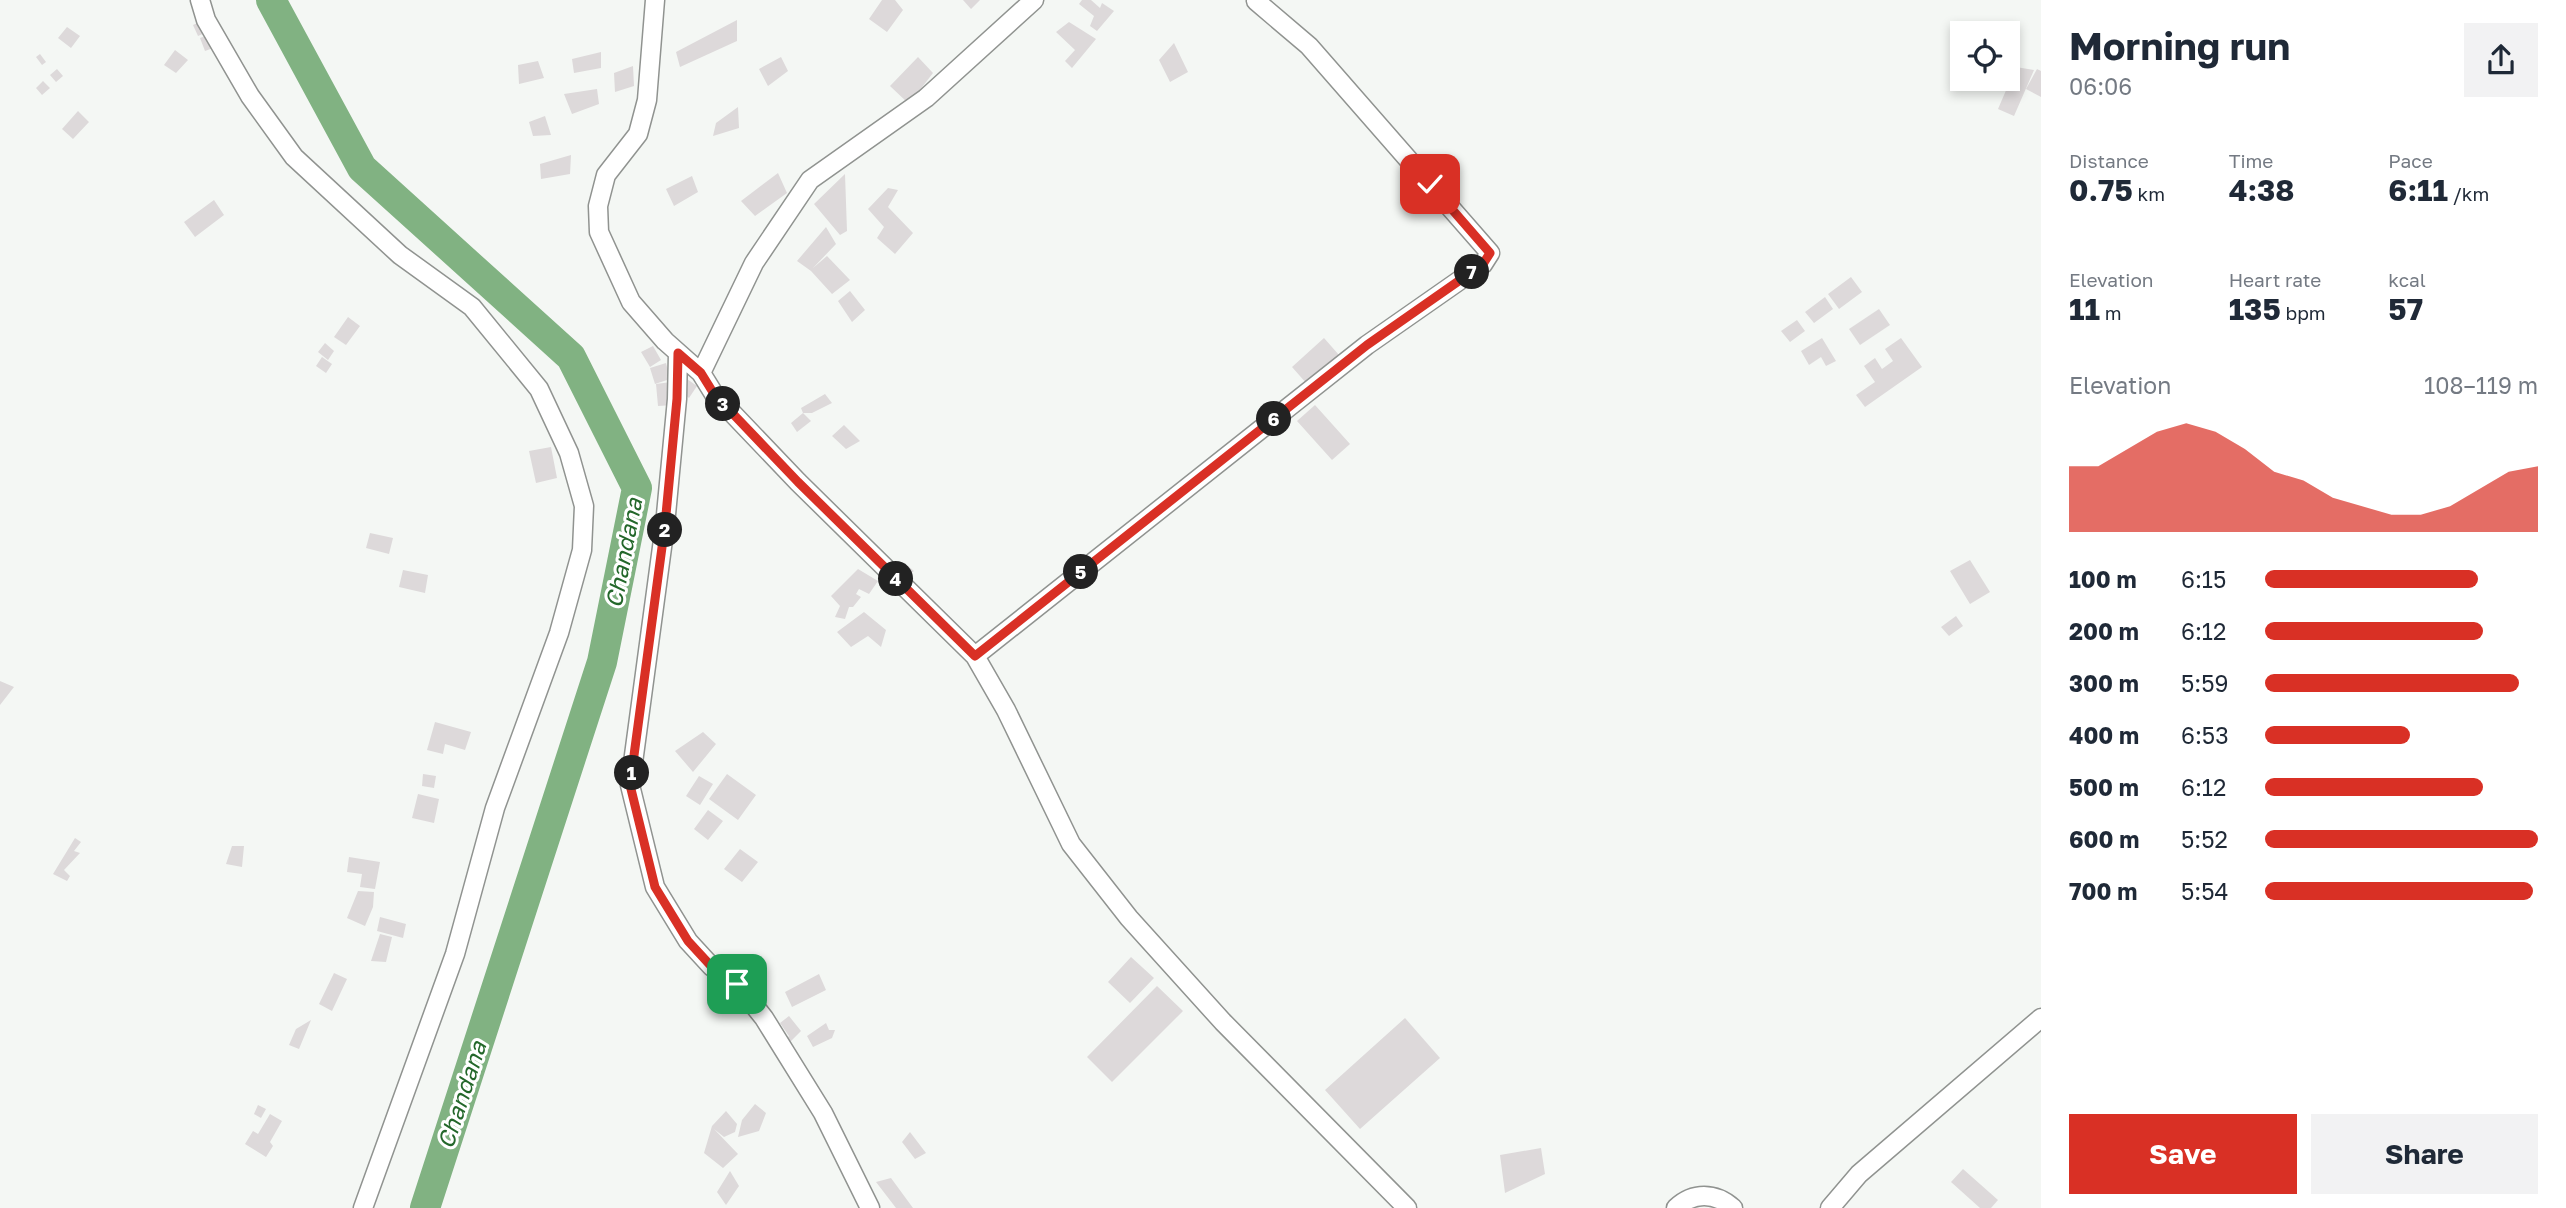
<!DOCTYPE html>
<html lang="en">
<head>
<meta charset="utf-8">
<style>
	:root { --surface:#fff; --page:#f2f2f3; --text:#1f2937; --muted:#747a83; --accent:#d93025 }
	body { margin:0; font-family:"Golos Text",sans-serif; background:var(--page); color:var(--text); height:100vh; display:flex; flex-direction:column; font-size:26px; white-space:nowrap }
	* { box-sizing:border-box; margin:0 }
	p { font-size:23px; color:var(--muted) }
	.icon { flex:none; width:38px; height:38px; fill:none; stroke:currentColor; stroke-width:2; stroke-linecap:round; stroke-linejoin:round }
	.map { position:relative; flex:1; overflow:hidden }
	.sheet { display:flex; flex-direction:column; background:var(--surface); width:525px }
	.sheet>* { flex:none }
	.controls { position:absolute; left:1950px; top:21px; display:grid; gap:14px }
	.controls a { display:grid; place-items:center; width:70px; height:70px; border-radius:0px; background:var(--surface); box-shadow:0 4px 10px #0003; font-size:35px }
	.pin { position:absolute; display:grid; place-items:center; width:60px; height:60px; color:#fff; margin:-30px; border-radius:14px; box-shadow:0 4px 10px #0006 }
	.km { position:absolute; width:35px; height:35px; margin:-18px; border-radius:50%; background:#222; color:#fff; font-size:19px; line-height:35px; text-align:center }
	.round { display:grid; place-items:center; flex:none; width:74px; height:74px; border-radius:0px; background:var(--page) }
	.overview { display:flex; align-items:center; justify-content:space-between; height:119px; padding:0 28px }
	h1 { font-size:38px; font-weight:700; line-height:52px }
	.stats { display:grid; grid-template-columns:repeat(3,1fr); gap:10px; height:119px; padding:7px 28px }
	.stats div { display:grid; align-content:center }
	.stats b { font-size:30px; font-weight:700 }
	.stats small { font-size:19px; font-weight:400 }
	.stats p { font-size:19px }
	.chart { height:196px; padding:14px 28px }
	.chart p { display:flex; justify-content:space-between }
	.chart svg { width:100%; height:126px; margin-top:7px; fill:var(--accent); opacity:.7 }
	.cta { display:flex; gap:14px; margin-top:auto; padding:14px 28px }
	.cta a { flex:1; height:80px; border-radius:0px; background:var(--accent); color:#fff; font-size:28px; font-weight:700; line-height:80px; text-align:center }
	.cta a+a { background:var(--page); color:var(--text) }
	ul { padding:0 28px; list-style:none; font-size:23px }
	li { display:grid; grid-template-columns:112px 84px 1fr; align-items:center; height:52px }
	li i { height:18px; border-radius:9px; background:var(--accent) }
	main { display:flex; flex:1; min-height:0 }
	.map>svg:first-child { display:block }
</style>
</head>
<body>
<main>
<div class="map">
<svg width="2041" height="1208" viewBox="0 0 2041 1208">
	<rect width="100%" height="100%" fill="#f4f7f4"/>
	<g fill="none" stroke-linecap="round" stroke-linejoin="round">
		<path stroke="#81b282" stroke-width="30" d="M271 0 362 168 571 357 637 488 602 662 425 1208"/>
	</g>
	<path fill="#ddd9da" d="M882 0H895L903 10 887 32 869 19Z
		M963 0H980L971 9Z
		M1082 0H1091L1100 8 1102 3 1114 11 1097 31 1090 26 1094 16 1079 4Z
		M737 20V41L680 67 676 52Z
		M202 21 207 32 198 36 193 25Z
		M1069 22 1096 39 1072 68 1065 61 1075 50 1056 32Z
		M67 27 80 36 71 48 58 38Z
		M208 35 213 48 205 51 200 38Z
		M1174 43 1188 72 1170 82 1159 60Z
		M175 50 188 60 176 73 164 65Z
		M601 52V68L574 73 572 59Z
		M40 54 46 62 42 65 36 57Z
		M781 57 788 71 768 86 759 69Z
		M918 57 933 73 909 104 890 86Z
		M538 61 544 78 519 84 518 65Z
		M633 66 634 86 615 92 614 73Z
		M2016 67 2034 70 2014 116 1998 109Z
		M57 69 63 76 56 82 50 75Z
		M2037 69 2041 71V97L2026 89Z
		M43 81 50 88 42 95 36 88Z
		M597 89 599 104 572 114 564 94Z
		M738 107 739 128 713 136 716 123Z
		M78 111 89 122 73 139 62 129Z
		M545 116 551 135 533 136 529 122Z
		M571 155 570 174 541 179 540 164Z
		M778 173 787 193 755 216 741 201Z
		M845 174 847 231 840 235 814 204Z
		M692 176 698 192 674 206 666 189Z
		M888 188 898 190 888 207 913 233 895 254 877 238 884 227 868 209Z
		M214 200 224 215 195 237 184 222Z
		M826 227 836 244 813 268 827 256 850 280 832 294 811 271 797 261Z
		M1851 277 1862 292 1839 309 1828 294Z
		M850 291 865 310 852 322 838 301Z
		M1825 297 1833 309 1814 323 1805 312Z
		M1879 309 1890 325 1860 345 1849 329Z
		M348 317 360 326 346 345 334 337Z
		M1797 320 1805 331 1790 342 1781 331Z
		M1324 338 1339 355 1307 384 1292 367Z
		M1822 338 1836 361 1826 366 1821 357 1809 365 1801 351Z
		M1901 338 1922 367 1865 407 1856 395 1875 382 1864 366 1875 358 1882 369 1893 361 1885 349Z
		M325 343 334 351 328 360 318 352Z
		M653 346 661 360 650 367 641 352Z
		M322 357 332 364 326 373 316 366Z
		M666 363 670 379 655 384 650 368Z
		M687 379 697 386 689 398 679 390Z
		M671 382 674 405 658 406 656 384Z
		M825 394 832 403 812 413H803L801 408Z
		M1315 405 1350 444 1332 460 1297 421Z
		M803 413 811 421 797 432 791 423Z
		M844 425 860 441 846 449 832 436Z
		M551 447 557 478 536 483 529 451Z
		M370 533 393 538 389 554 366 548Z
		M1970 560 1990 592 1970 604 1950 571Z
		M908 566 914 571 902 580 898 568Z
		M858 569 878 581 869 594 859 589 856 594 861 597 853 607H849L845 619 835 617 840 606 831 596Z
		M403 570 428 575 425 593 399 587Z
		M864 612 886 630 881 647 868 636 851 647 837 632Z
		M1956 616 1963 626 1949 636 1941 627Z
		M0 681 14 687 0 705Z
		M435 722 471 732 465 750 445 744 443 754 427 750Z
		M703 732 716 744 693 772 675 751Z
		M423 774 436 776 434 788 422 786Z
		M727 774 756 795 738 820 709 799Z
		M699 776 713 784 700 805 686 796Z
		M418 794 439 799 434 823 412 818Z
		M708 810 723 821 708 840 694 829Z
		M75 838 81 842 74 851 80 853 64 870 70 876 67 881 53 874Z
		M232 846H244L242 867 226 864Z
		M740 849 758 862 742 882 724 869Z
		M349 857 380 862 375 889 360 887 362 874 347 872Z
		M358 891 374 892 373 907 365 926 347 918Z
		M380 917 406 924 403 938 377 931Z
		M380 934 392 937 386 962 371 961Z
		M1131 957 1154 978 1130 1003 1108 982Z
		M334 973 347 979 332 1011 319 1004Z
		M819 974 826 990 792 1007 785 992Z
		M1157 986 1183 1011 1112 1082 1087 1057Z
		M789 1016 801 1031 791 1041 784 1042 789 1036 780 1023Z
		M1405 1018 1440 1058 1360 1129 1325 1090Z
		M311 1020 299 1049 289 1045 296 1029Z
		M826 1023 829 1030H835L832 1038 813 1047 807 1036Z
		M755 1104 766 1113 759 1131 738 1137 742 1120Z
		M258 1105 266 1109 261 1118 254 1114Z
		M726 1111 737 1124 735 1132 724 1137 714 1129 738 1154 723 1168 704 1153 712 1126Z
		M270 1114 282 1121 270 1142 273 1146 266 1157 245 1144 253 1131 258 1134Z
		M910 1132 926 1153 915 1159 902 1142Z
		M1541 1148 1545 1174 1505 1193 1500 1155Z
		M1963 1169 1998 1200 1991 1208H1980L1951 1182Z
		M730 1171 739 1186 726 1205 717 1192Z
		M891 1178 913 1208H896L876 1182Z"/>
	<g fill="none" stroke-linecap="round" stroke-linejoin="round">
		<defs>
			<path id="minor" d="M200 0 206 20 250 96 294 157 400 255 472 307 539 389 569 453 584 506 582 550 559 633 495 808 455 954 363 1208
				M655 0 647 100 638 134 606 175 598 206 599 232 631 302 665 341 701 373 714 394 798 482 975 656
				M1256 1 1309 46 1490 253 1483 264 1367 345 975 656 1006 710 1071 844 1129 918 1223 1022 1407 1208
				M678 353 677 399 665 525 630 785 655 887 688 941 711 966 737 984 764 1018 823 1113 870 1208
				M701 373 754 263 810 180 926 98 1034 0
				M1676 1208C1693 1192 1715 1192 1733 1208
				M1830 1208 1859 1174 2041 1018"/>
		</defs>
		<use href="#minor" stroke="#909390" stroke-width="21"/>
		<use href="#minor" stroke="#fff" stroke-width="18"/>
	</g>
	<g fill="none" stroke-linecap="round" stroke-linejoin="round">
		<defs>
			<path id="route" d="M737 984 711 966 688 941 655 887 630 785 665 525 677 399 678 353 701 373 714 394 798 482 975 656 1367 345 1483 264 1490 253 1430 184"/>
		</defs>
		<use href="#route" stroke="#fff" stroke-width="14"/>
		<use href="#route" stroke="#d93025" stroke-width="9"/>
	</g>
	<g text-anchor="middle" stroke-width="6" stroke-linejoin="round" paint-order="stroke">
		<g font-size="23" font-style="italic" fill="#23672a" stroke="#fff">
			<text transform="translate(624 553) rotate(-79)" y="8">Chandana</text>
			<text transform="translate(462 1095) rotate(-72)" y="8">Chandana</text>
		</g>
	</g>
</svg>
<div class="controls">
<a><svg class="icon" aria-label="locate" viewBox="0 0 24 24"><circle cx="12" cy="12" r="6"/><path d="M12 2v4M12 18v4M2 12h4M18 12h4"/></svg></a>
</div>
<div class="pin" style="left:737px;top:984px;background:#1e9e55"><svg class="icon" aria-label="arrive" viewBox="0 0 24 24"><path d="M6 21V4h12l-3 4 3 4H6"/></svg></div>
<div class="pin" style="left:1430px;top:184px;background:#d93025"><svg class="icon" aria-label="check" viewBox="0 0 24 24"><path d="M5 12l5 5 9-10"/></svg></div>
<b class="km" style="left:632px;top:773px">1</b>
<b class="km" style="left:665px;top:530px">2</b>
<b class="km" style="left:723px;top:404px">3</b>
<b class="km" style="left:896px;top:579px">4</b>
<b class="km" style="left:1081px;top:572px">5</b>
<b class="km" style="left:1274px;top:419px">6</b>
<b class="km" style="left:1472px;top:272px">7</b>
</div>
<section class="sheet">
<div class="overview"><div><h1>Morning run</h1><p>06:06</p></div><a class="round"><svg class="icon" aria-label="share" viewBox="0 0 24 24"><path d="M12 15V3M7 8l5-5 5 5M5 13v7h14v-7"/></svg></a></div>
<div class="stats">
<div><p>Distance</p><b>0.75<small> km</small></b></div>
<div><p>Time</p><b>4:38</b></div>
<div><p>Pace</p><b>6:11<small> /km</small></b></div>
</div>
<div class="stats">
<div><p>Elevation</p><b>11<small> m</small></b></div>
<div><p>Heart rate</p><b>135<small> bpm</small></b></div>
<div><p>kcal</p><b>57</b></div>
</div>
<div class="chart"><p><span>Elevation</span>108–119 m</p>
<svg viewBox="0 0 160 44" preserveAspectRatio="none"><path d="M0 44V21L10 21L20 15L30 9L40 6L50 9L60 15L70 23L80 26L90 32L100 35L110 38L120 38L130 35L140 29L150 23L160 21V44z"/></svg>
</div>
<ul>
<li><b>100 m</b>6:15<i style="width:78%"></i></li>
<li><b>200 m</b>6:12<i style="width:80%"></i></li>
<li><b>300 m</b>5:59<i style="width:93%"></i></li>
<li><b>400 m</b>6:53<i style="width:53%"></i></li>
<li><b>500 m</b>6:12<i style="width:80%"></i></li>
<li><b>600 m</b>5:52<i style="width:100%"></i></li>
<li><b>700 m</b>5:54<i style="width:98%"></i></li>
</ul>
<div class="cta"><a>Save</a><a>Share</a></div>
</section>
</main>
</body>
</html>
